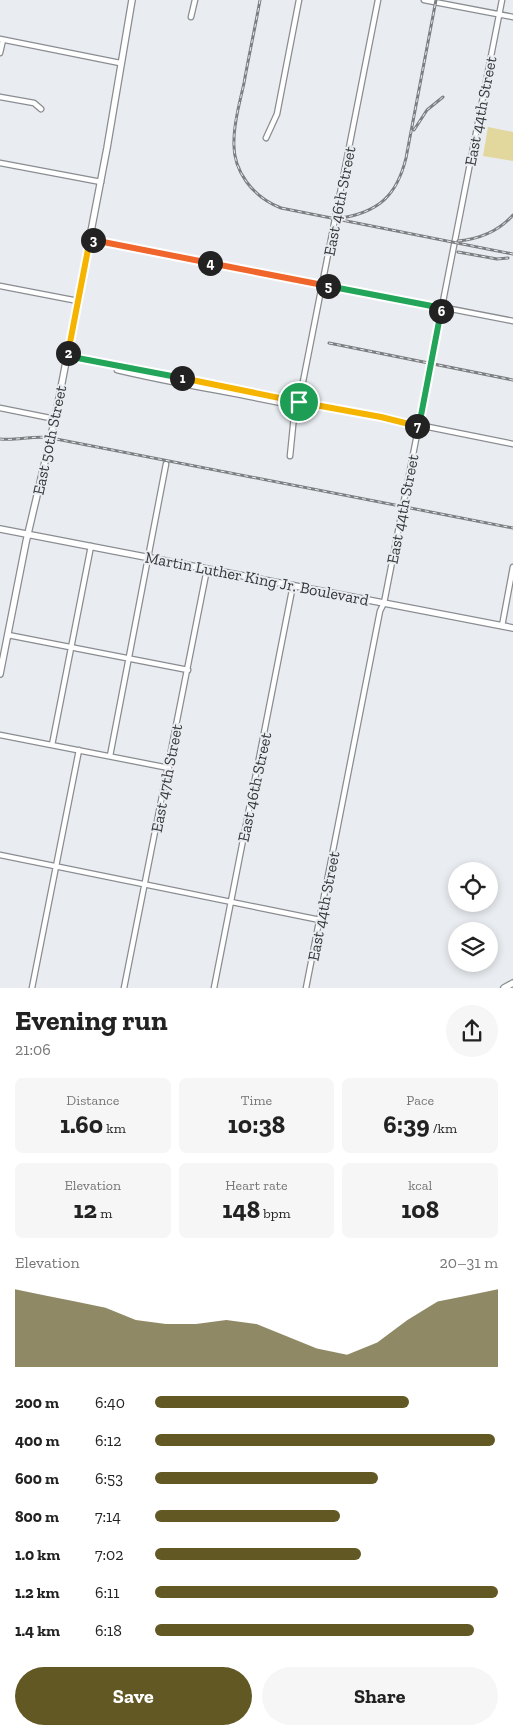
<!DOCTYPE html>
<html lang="en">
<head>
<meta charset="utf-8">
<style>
	:root { --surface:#fff; --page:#f6f6f6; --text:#222; --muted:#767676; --accent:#615824 }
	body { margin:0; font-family:"Zilla Slab",serif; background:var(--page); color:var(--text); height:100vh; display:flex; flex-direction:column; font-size:19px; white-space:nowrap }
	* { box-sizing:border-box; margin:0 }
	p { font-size:16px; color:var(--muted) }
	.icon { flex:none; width:28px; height:28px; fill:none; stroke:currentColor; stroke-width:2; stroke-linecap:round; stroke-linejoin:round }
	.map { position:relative; height:988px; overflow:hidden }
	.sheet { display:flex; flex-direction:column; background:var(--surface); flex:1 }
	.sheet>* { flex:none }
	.tools { position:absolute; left:448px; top:862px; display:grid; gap:10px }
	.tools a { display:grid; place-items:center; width:50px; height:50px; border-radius:50%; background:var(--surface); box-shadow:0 2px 8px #0003; font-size:25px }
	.pin { position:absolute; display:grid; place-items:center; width:42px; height:42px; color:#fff; margin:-21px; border:2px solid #fff; border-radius:50%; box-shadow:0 1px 5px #0007 }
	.km { position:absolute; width:25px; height:25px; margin:-12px; border-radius:50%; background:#222; color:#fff; font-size:14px; line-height:25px; text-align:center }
	.round { display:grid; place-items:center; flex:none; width:52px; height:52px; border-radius:26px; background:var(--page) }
	.summary { display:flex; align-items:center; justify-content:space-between; height:85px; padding:0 15px }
	h1 { font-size:28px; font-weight:700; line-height:38px }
	.metrics { display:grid; grid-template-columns:repeat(3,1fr); gap:8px; height:85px; padding:5px 15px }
	.metrics div { display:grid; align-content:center; border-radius:8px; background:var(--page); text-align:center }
	.metrics b { font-size:25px; font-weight:700 }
	.metrics small { font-size:14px; font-weight:400 }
	.metrics p { font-size:14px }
	.chart { height:140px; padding:10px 15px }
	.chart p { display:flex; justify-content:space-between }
	.chart svg { width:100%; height:90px; margin-top:5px; fill:var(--accent); opacity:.7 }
	.primary-button { display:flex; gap:10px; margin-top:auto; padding:10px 15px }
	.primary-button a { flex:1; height:58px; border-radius:30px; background:var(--accent); color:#fff; font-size:20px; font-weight:700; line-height:58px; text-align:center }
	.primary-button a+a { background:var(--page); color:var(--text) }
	ul { padding:0 15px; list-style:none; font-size:16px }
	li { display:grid; grid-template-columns:80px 60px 1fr; align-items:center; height:38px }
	li i { height:12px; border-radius:6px; background:var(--accent) }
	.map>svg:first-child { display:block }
</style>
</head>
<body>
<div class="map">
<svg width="513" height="988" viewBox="0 0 513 988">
	<rect width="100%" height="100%" fill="#e9ecf0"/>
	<path fill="#e2d79c" d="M488 127 513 132V161L483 156Z"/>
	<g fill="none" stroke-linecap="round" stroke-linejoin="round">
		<defs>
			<path id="street" d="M424 0 513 17
				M191 17 195 0
				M0 39 120 63
				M0 53 3 40
				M0 97 34 103 41 109
				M266 138 277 114 299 0
				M0 163 101 182
				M90 239 513 321
				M0 286 78 301
				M67 356 125 366 513 444
				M117 370C175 384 236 393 295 406L290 456
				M299 402 378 0
				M0 408 55 419
				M502 626 513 567
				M8 635 188 670
				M0 735 169 768
				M52 745 91 546
				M110 756 166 464
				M0 855 320 920
				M32 988 79 750
				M124 988 207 569
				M214 988 293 585
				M306 988 380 611 384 603 502 0"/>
			<path id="secondary" d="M0 529 513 628
				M0 674 26 542 55 419 107 148 132 0
				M504 988 513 983"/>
		</defs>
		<use href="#street" stroke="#898d91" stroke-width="7"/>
		<use href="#secondary" stroke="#898d91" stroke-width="8"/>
		<use href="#street" stroke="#fff" stroke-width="4.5"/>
		<use href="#secondary" stroke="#fff" stroke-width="5.5"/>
		<defs>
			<path id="rail" d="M260 0C255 28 249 55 244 83 240 102 234 121 234 140 232 171 253 197 281 208L513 254
				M414 130 427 110 443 97
				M341 218C379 212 397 195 406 158L436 0
				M458 241C480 239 499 231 513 215
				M458 252 497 259 508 258
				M329 343 513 380
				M0 439C17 441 34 435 51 438L513 528"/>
		</defs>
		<use href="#rail" stroke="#7c7e81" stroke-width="3"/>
		<use href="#rail" stroke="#e9ecf0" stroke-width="1" stroke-dasharray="4" stroke-linecap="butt"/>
	</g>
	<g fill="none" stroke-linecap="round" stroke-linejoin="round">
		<defs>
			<path id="split-1" d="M182 378 299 402"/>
			<path id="split-2" d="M68 353 67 356 182 378"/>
			<path id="split-3" d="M68 353 90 239 93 240"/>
			<path id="split-4" d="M93 240 210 263"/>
			<path id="split-5" d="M210 263 328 286"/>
			<path id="split-6" d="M328 286 442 308 441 311"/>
			<path id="split-7" d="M417 426H419L441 311"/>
			<path id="split-8" d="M299 402 381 417 417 426"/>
		</defs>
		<use href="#split-1" stroke="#fff" stroke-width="10"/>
		<use href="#split-2" stroke="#fff" stroke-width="10"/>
		<use href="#split-3" stroke="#fff" stroke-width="10"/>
		<use href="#split-4" stroke="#fff" stroke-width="10"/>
		<use href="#split-5" stroke="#fff" stroke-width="10"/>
		<use href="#split-6" stroke="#fff" stroke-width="10"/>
		<use href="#split-7" stroke="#fff" stroke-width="10"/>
		<use href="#split-8" stroke="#fff" stroke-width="10"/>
		<use href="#split-1" stroke="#f5b400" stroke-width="6"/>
		<use href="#split-2" stroke="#22a559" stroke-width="6"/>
		<use href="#split-3" stroke="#f5b400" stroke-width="6"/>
		<use href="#split-4" stroke="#f0652b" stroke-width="6"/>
		<use href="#split-5" stroke="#f0652b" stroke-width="6"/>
		<use href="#split-6" stroke="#22a559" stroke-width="6"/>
		<use href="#split-7" stroke="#22a559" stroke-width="6"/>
		<use href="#split-8" stroke="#f5b400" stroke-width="6"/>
	</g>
	<g text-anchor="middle" stroke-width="4" stroke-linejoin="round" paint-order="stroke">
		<g font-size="16" fill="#363739" stroke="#e9ecf0">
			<text transform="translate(480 111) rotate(-79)" y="6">East 44th Street</text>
			<text transform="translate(339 201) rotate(-79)" y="6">East 46th Street</text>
			<text transform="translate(49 440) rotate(-78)" y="6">East 50th Street</text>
			<text transform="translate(402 509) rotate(-79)" y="6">East 44th Street</text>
			<text transform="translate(257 578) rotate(11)" y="6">Martin Luther King Jr. Boulevard</text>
			<text transform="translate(166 778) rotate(-79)" y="6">East 47th Street</text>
			<text transform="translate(254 787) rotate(-78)" y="6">East 46th Street</text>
			<text transform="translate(323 906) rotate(-79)" y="6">East 44th Street</text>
		</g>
	</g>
</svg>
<div class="tools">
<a><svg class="icon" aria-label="locate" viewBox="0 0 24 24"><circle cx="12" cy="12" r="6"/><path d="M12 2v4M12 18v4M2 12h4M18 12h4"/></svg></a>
<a><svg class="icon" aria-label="layers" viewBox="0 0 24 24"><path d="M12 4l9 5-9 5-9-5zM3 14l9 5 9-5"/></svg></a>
</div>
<div class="pin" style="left:299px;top:402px;background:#1e9e55"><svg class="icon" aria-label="arrive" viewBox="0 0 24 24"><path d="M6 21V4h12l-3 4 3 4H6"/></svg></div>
<b class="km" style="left:182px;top:378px">1</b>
<b class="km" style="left:68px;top:353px">2</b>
<b class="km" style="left:93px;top:240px">3</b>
<b class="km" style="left:210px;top:263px">4</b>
<b class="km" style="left:328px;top:286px">5</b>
<b class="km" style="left:441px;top:311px">6</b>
<b class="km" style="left:417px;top:426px">7</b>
</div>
<section class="sheet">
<div class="summary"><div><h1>Evening run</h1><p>21:06</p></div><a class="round"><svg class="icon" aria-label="share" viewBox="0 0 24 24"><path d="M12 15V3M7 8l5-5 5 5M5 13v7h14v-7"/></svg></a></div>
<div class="metrics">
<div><p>Distance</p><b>1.60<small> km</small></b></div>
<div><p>Time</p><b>10:38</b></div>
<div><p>Pace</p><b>6:39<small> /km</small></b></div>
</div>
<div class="metrics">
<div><p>Elevation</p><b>12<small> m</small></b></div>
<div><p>Heart rate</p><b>148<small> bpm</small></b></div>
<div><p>kcal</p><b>108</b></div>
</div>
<div class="chart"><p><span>Elevation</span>20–31 m</p>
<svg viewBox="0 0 160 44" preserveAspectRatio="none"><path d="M0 44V6L10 9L20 12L30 15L40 21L50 23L60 23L70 21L80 23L90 29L100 35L110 38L120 32L130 21L140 12L150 9L160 6V44z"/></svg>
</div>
<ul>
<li><b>200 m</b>6:40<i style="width:74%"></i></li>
<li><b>400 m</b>6:12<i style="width:99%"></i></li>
<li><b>600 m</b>6:53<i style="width:65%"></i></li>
<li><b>800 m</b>7:14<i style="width:54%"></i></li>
<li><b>1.0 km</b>7:02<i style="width:60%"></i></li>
<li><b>1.2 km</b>6:11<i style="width:100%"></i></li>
<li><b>1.4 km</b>6:18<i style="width:93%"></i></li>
</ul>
<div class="primary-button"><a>Save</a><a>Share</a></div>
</section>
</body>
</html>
